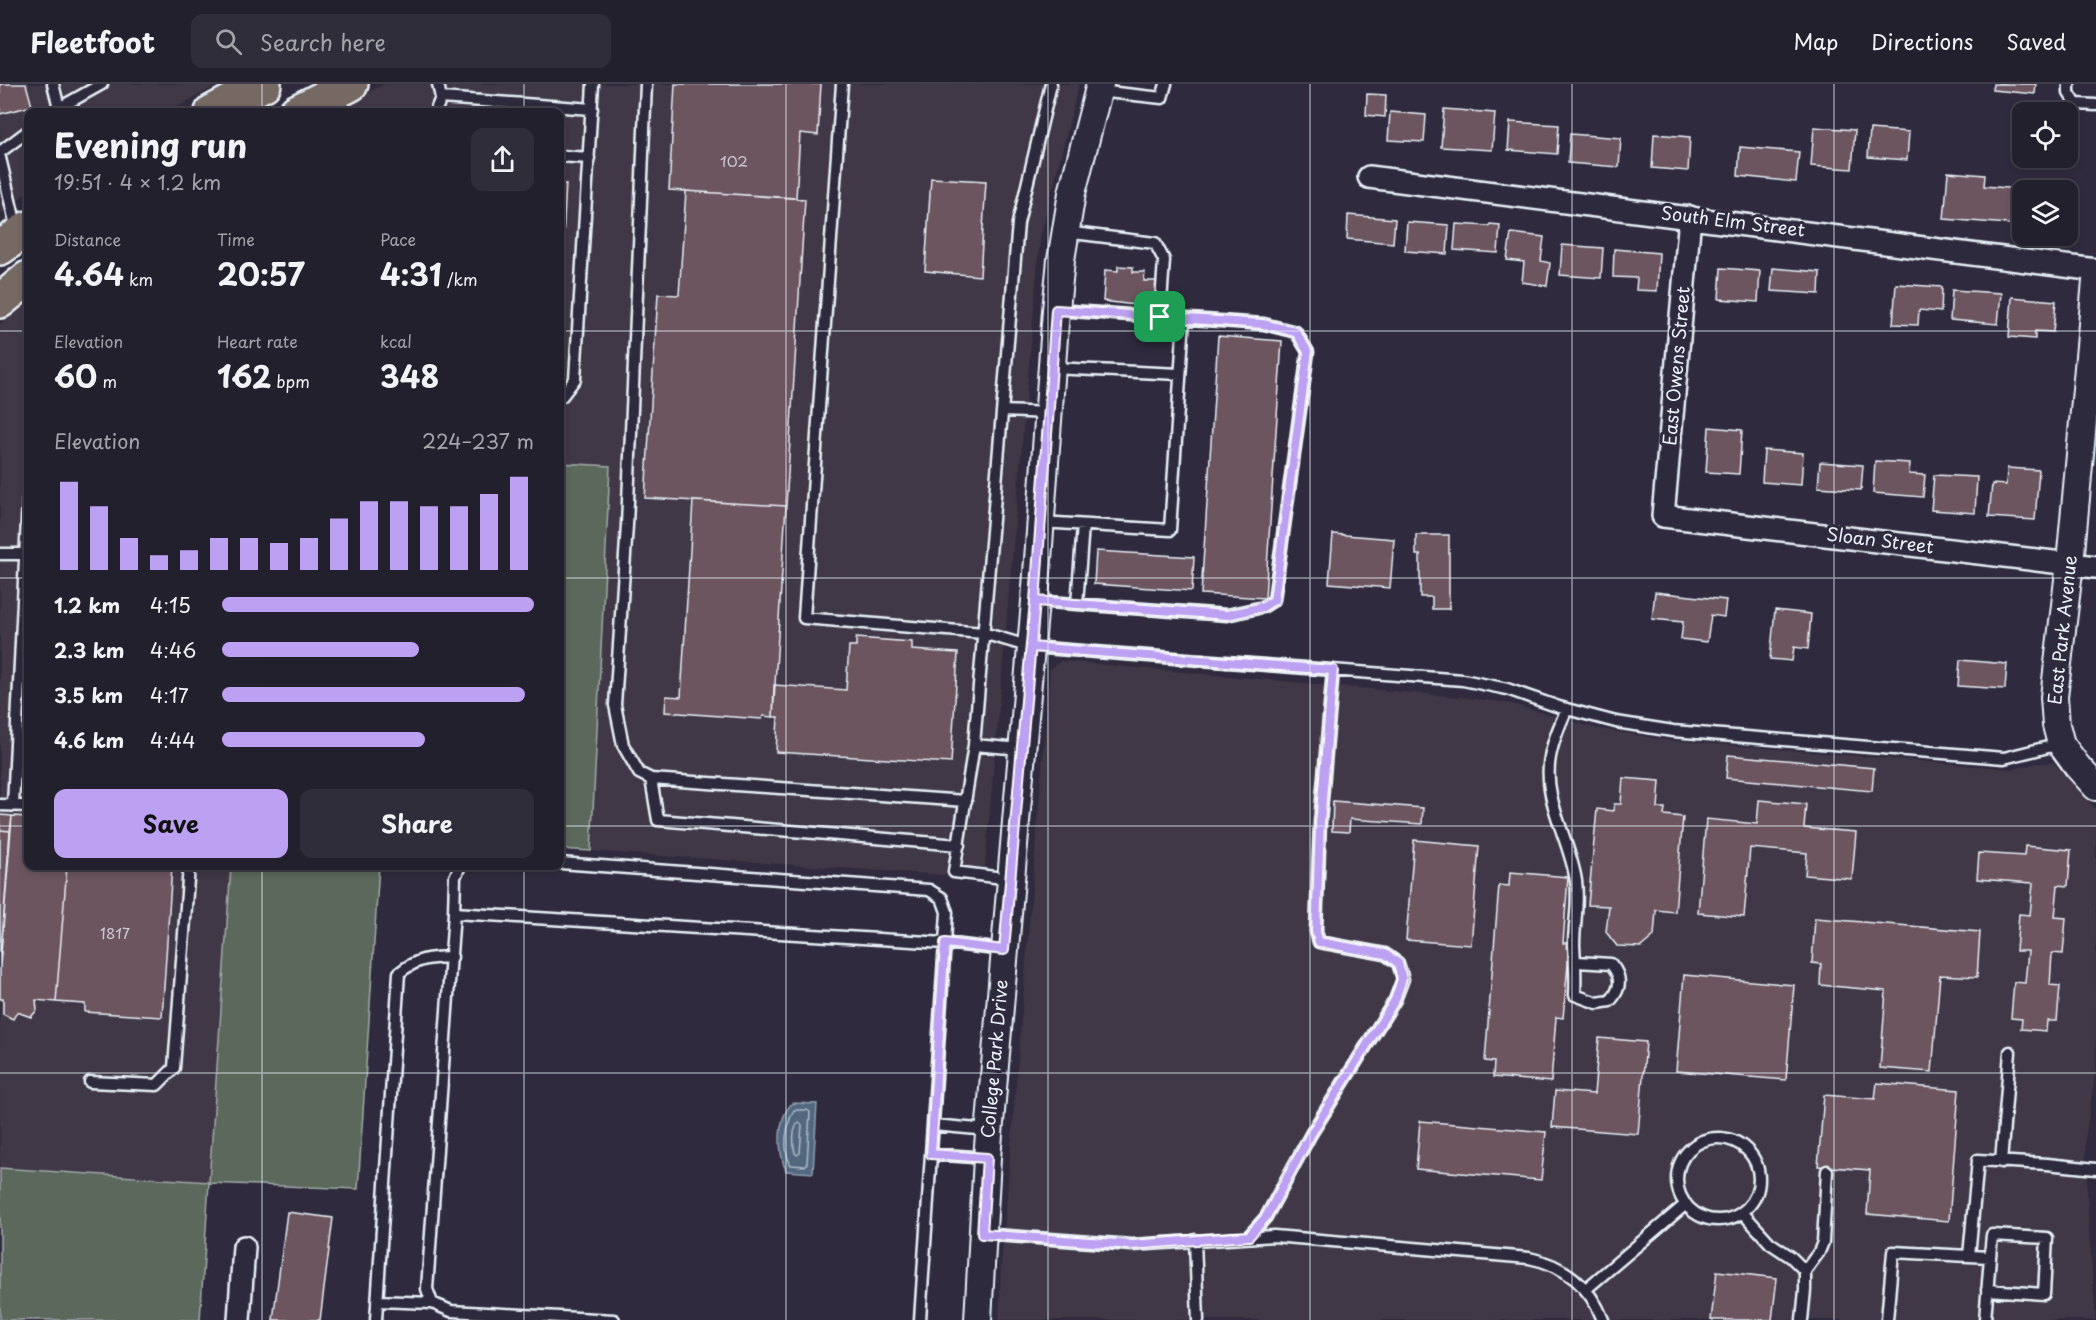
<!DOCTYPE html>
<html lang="en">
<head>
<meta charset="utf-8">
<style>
	:root { --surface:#23202e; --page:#2f2d3a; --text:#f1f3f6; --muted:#a3a3aa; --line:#403e4a; --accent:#bca0f2 }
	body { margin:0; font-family:"Playpen Sans",sans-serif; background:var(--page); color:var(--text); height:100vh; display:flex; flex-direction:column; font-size:22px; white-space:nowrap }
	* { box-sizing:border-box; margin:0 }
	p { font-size:20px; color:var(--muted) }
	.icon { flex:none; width:33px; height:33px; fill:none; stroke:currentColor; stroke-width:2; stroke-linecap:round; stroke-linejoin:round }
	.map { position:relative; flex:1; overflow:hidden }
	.sheet { position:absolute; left:24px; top:24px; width:540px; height:762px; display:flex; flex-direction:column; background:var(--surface); border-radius:12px; box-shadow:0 3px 9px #0003,0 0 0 2px var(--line) }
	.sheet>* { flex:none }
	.controls { position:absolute; left:2012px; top:18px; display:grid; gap:12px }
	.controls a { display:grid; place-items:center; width:66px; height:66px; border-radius:12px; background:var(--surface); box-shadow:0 3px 9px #0003,0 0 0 2px var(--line); font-size:30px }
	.pin { position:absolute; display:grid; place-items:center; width:51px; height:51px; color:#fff; margin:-26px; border-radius:12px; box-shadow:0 3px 9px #0006 }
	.round { display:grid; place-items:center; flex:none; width:63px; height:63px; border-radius:12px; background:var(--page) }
	.overview { display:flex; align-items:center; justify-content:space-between; height:102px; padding:0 30px }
	h1 { font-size:33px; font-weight:700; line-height:45px }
	.stats { display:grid; grid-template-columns:repeat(3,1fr); gap:9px; height:102px; padding:6px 30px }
	.stats div { display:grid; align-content:center }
	.stats b { font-size:30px; font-weight:700 }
	.stats small { font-size:16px; font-weight:400 }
	.stats p { font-size:16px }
	.chart { height:168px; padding:12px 30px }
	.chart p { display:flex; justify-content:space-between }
	.chart svg { width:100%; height:108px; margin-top:6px; stroke:var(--accent); stroke-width:6 }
	.action { display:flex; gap:12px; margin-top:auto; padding:12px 30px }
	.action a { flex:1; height:69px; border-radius:12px; background:var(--accent); color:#111; font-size:24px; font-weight:700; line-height:69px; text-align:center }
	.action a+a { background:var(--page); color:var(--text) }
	ul { padding:0 30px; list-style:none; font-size:20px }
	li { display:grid; grid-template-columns:96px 72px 1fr; align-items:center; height:45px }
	li i { height:15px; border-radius:8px; background:var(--accent) }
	header { display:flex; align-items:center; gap:36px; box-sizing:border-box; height:84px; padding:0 30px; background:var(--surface); border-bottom:2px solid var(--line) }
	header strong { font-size:28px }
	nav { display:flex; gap:33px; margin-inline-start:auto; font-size:21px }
	.search { width:420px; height:54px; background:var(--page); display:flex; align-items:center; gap:15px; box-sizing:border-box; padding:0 21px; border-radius:12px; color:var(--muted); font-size:22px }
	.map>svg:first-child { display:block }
</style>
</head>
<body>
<header>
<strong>Fleetfoot</strong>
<div class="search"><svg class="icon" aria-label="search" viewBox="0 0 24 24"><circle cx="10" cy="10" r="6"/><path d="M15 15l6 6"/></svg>Search here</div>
<nav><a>Map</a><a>Directions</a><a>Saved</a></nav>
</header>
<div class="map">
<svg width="2096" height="1236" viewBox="0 0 2096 1236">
	<rect width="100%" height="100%" fill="#2f2a3d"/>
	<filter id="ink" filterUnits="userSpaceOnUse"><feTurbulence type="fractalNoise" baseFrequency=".0167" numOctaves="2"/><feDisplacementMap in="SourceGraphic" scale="12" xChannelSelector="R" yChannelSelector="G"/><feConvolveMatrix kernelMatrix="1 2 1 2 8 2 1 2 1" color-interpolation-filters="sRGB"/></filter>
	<g filter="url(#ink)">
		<path fill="#413747" d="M0 0H219L168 28H28V108L0 130Z
			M384 0H1079L1040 155 984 794 591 767 610 382 560 379V28H334Z
			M28 218V782H231L209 1098 0 1084V240Z
			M1061 577 1459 613 1508 619 1595 644 1666 656 2013 685 2037 679H2054L2096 725V985L2085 1056 2089 1148 2096 1236H999L1001 1183 1050 585Z"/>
		<path fill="#5b675c" stroke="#a2acaa" stroke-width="1.5" d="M560 379 610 382 591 767 560 765Z
			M231 782H379L358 1105 209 1099 200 1236H0V1084L209 1098Z"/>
		<path fill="#53687f" stroke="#8f9faf" stroke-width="1.5" d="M792 1019 817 1020 813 1089 786 1087C778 1067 776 1036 792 1019Z"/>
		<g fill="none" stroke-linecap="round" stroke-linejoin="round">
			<path stroke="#acbac8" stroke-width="1.5" d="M794 1026H807L810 1028 807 1079 805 1082 791 1081C782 1067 786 1040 794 1026Z
				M799 1038 802 1041 800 1069 797 1071 795 1069C793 1060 792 1044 799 1038Z"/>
		</g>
		<path fill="#6c545f" stroke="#e8f1f8" stroke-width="1.5" d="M0 0H26L32 22 0 30Z
			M675 0H821L818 51 800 49 796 114 669 106Z
			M1993 0H2036L2035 10 1992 6Z
			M1367 10 1386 11 1385 33 1366 31Z
			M1444 25 1495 29 1492 66 1441 63Z
			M1390 28 1426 31 1424 58 1388 56Z
			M1510 38 1559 41 1557 70 1508 66Z
			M1814 43 1855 46 1852 85 1811 82Z
			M1870 45 1909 48 1907 76 1868 73Z
			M1570 50 1621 54 1619 83 1568 79Z
			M1654 50 1690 53 1688 87 1652 84Z
			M1740 63 1799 68 1796 98 1738 92Z
			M1948 88 1985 91 1984 102 2032 106H2022V141L1944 135Z
			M931 94 986 97 980 192 925 187Z
			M560 100H566L560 208Z
			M686 107 805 115 786 422 645 414 658 210 679 211Z
			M1348 131 1395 135 1393 159 1347 155Z
			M1407 138 1449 141 1447 170 1405 167Z
			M1456 140 1489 142 1490 140 1500 141 1498 169 1454 166Z
			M1511 149 1544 153 1541 177 1550 179 1547 202 1522 198 1524 178 1507 176Z
			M1562 161 1603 164 1601 194 1560 191Z
			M1614 165 1659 169 1657 207 1636 206 1637 194 1613 193Z
			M1118 182 1133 183V188H1145L1144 197H1158L1157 216 1143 215 1142 222 1103 217 1105 186 1118 187Z
			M1721 184 1760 187 1758 218 1719 215Z
			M1773 184 1820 188 1819 210 1771 207Z
			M1896 200 1942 203 1941 228 1919 226 1918 241 1893 240Z
			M1952 206 2001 209 1998 240 1950 236Z
			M2012 213 2056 217 2053 248 2035 247V255L2009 253Z
			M1218 252 1282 257 1265 514 1201 510Z
			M1709 343 1742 346 1739 390 1706 388Z
			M1764 366 1803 369 1801 401 1762 398Z
			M1875 377 1910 379 1909 390 1925 391 1923 413 1873 409Z
			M1820 378 1863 381 1861 406 1818 403Z
			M2007 384 2039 386 2035 436 1989 433 1992 400 2006 401Z
			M1934 391 1977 393 1975 429 1931 426Z
			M693 417 786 422 773 633 763 632 762 635 665 628 666 612 681 613Z
			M1333 450 1394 455 1390 504 1329 499Z
			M1416 451H1449V525H1432V513H1420V471H1416Z
			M1096 467 1194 473 1192 507 1094 500Z
			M1655 508 1726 516 1724 533 1711 531 1707 558 1681 555 1683 538 1652 535Z
			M1775 526 1811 530 1808 565 1794 563 1792 577 1770 575Z
			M856 554 912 558V566L958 569 951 679 776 668 778 633H773L774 601 846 606 849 562H856Z
			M1960 576 2007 580 2005 605 1958 602Z
			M1728 671 1874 684 1872 707 1726 694Z
			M1623 694 1660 697 1658 724H1665L1664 731 1683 733 1675 828 1656 826 1654 852 1641 863 1617 862 1606 848 1609 822 1588 821 1597 725 1613 727 1614 720H1621Z
			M1759 716 1806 720 1804 744 1856 748 1852 795 1805 791 1807 769 1750 764 1744 833 1698 829 1706 735 1757 740Z
			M1333 717 1423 724 1422 740 1350 735 1349 748 1332 747Z
			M0 731 12 732 10 747 0 746Z
			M12 732 28 733V782H67L56 918 36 916 37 926 31 933 17 928 13 935 3 930V915H0V882Z
			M0 746 10 747 0 882Z
			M1414 756 1479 762 1471 861 1406 856Z
			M2025 762 2071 766 2068 802 2058 801 2055 833 2066 834 2063 870 2052 869 2050 901 2060 902 2057 937H2047L2046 947 2021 945 2022 935 2011 934 2014 898 2025 899 2028 867H2016L2019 830 2030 831 2033 799 1977 795 1979 769 2024 772Z
			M67 782H172L162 933 85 928V920L56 918Z
			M1510 788 1568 793 1563 859H1570L1563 934 1556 933 1551 998 1493 993 1494 978 1485 977 1499 801 1509 802Z
			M1815 834 1980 848 1977 893 1940 891 1932 988 1880 984 1886 907 1820 901 1821 880 1812 879Z
			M1684 891 1794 901 1786 996 1676 987Z
			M1599 954 1646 958 1638 1050 1552 1043 1555 1007 1594 1010Z
			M1877 999 1959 1006 1949 1137 1867 1130 1870 1086 1818 1082 1824 1011 1875 1015Z
			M1420 1037 1546 1048 1541 1096 1416 1085Z
			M287 1128 333 1134 320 1236H273Z
			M1717 1187 1777 1194 1772 1236H1711Z"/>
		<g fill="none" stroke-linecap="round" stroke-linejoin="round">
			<defs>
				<path id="service" d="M53 0 59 24 53 28
					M438 0 441 14 592 25
					M646 0 627 441 615 621 623 661 639 689 651 695
					M842 0 804 534 983 549 1031 563 1463 596 1507 605 1559 623 1616 638 1673 647 2004 674 2060 660
					M2069 0V9L2076 20 2096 21
					M1098 7 1162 14 1166 0
					M337 11 345 28
					M59 24 102 0
					M435 28 441 14
					M0 68 28 47
					M560 72 589 74
					M0 74 17 146
					M1065 148 1155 159 1164 176 1160 233
					M1052 284 1180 290
					M560 312H562L575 295 593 0
					M1002 327 1049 329
					M1041 438 1170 446 1184 235
					M0 470H28
					M1035 517 1227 531 1263 523 1274 516 1308 268 1296 248 1264 240 1056 226
					M1077 520 1083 441
					M1567 625C1560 640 1553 656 1550 673 1542 716 1570 755 1576 797 1579 819 1574 839 1574 861 1575 878 1576 893 1575 911L1597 919 1610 917C1622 904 1622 893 1611 880L1577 878
					M974 661 954 788 1011 795
					M1021 665 974 661 1018 139 1051 0
					M0 721 28 722
					M13 721 28 415
					M959 761 658 736 651 695 966 717
					M560 779 929 806 942 814 947 828 920 1236
					M454 829 455 793 460 782
					M90 998 157 1001 174 984 189 782
					M933 1041 989 1046
					M1677 1095a41 41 0 1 1 82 0a41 41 0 1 1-82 0Z
					M931 1070 987 1074
					M2001 1078 2010 968
					M1742 1128 1770 1159 1791 1173 1805 1187V1206L1802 1236
					M982 1150 1132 1161 1274 1152 1529 1174C1564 1181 1590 1202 1603 1236
					M1249 1152 1266 1133 1311 1050 1395 916 1403 895 1398 879 1385 870 1319 858 1316 847 1320 739 1333 586
					M1195 1156 1198 1236
					M1969 1172 1990 1173 1992 1151 2047 1154 2044 1210 1987 1206
					M1805 1187 1819 1168 1823 1158 1827 1087
					M1586 1205 1686 1120
					M377 1217 432 1219
					M376 1236 399 889C417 874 429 874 452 873
					M614 1236 451 1227 432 1219 427 1205 454 829 945 859 1004 866
					M1887 1236 1893 1168 1969 1172 1978 1076 2047 1080 2096 1085
					M1985 1236 1990 1173"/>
				<path id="minor" d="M1369 93 2096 186
					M1690 133 1663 432 2096 483
					M239 1236 244 1163"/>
				<path id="tertiary" d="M2096 197 2070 479 2054 613 2056 641 2061 660 2077 682 2096 703
					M978 1236 987 1074 1035 517 1056 226 1061 176 1072 109 1100 0"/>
				<path id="primary" d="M212 28 264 0
					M296 28 351 0
					M0 164 28 144
					M0 217 28 194"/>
			</defs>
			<use href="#service" stroke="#e8f1f8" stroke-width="15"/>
			<use href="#minor" stroke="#e8f1f8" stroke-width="26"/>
			<use href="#tertiary" stroke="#e8f1f8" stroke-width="30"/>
			<use href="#primary" stroke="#e8f1f8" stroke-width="38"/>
			<use href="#service" stroke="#2f2a3d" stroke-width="10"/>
			<use href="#minor" stroke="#2f2a3d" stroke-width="21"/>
			<use href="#tertiary" stroke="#2f2a3d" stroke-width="26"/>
			<use href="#primary" stroke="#766964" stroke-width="33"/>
		</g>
	</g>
	<g fill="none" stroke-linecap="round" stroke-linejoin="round" filter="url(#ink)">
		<defs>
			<path id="route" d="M1160 233 1056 226 1035 517C1024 633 1015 749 1004 866L945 859 931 1070 987 1074 982 1150 1132 1161 1249 1152 1266 1133 1311 1050 1395 916 1402 895 1398 879 1385 870 1319 858 1316 848 1320 740 1333 586 1031 563 1035 517 1227 531 1263 523 1274 516 1308 268 1296 248 1263 240 1160 233"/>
		</defs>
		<use href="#route" stroke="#fff" stroke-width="12"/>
		<use href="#route" stroke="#bca0f2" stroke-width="8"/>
	</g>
	<path fill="none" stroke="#e8f1f8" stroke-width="1.5" stroke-opacity="0.55" d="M262 0V28M524 0V28M786 0V1236M1048 0V1236M1310 0V1236M1572 0V1236M1834 0V1236M0 247H28M560 247H2096M0 494H28M560 494H2096M0 742H28M560 742H2096M262 782V1236M524 782V1236M0 989H2096"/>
	<g text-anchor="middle" stroke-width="6" stroke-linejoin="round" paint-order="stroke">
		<g font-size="15" fill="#c9cad2">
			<text x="734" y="83">102</text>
			<text x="115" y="855">1817</text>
		</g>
		<g font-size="18" fill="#e8f1f8" stroke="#2f2a3d">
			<text transform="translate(1733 138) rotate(7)" y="6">South Elm Street</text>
			<text transform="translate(1677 282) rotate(-85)" y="6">East Owens Street</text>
			<text transform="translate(1880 457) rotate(7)" y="6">Sloan Street</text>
			<text transform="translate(2063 546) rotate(-84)" y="6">East Park Avenue</text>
			<text transform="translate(995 975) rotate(-85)" y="6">College Park Drive</text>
		</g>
	</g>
</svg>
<div class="controls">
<a><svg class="icon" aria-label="locate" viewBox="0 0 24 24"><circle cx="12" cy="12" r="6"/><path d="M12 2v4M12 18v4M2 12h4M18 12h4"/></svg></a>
<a><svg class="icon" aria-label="layers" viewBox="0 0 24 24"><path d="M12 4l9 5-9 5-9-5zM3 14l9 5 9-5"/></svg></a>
</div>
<div class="pin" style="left:1160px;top:233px;background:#1e9e55"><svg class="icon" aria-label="arrive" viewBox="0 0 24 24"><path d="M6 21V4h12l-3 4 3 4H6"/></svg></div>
<section class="sheet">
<div class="overview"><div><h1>Evening run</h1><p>19:51 · 4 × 1.2 km</p></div><a class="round"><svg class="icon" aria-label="share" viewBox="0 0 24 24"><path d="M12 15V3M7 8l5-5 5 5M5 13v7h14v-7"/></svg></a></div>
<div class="stats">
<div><p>Distance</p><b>4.64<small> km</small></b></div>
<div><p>Time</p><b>20:57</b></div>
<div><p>Pace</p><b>4:31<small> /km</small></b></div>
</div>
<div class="stats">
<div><p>Elevation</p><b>60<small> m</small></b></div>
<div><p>Heart rate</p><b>162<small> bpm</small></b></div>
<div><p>kcal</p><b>348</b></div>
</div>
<div class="chart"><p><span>Elevation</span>224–237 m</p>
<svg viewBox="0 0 160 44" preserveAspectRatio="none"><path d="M5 44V8M15 44V18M25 44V31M35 44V38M45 44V36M55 44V31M65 44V31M75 44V33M85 44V31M95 44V23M105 44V16M115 44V16M125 44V18M135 44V18M145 44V13M155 44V6"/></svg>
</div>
<ul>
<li><b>1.2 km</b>4:15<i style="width:100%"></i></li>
<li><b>2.3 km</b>4:46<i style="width:63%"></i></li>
<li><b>3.5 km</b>4:17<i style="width:97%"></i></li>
<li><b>4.6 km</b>4:44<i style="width:65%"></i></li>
</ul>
<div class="action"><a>Save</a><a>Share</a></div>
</section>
</div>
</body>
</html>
